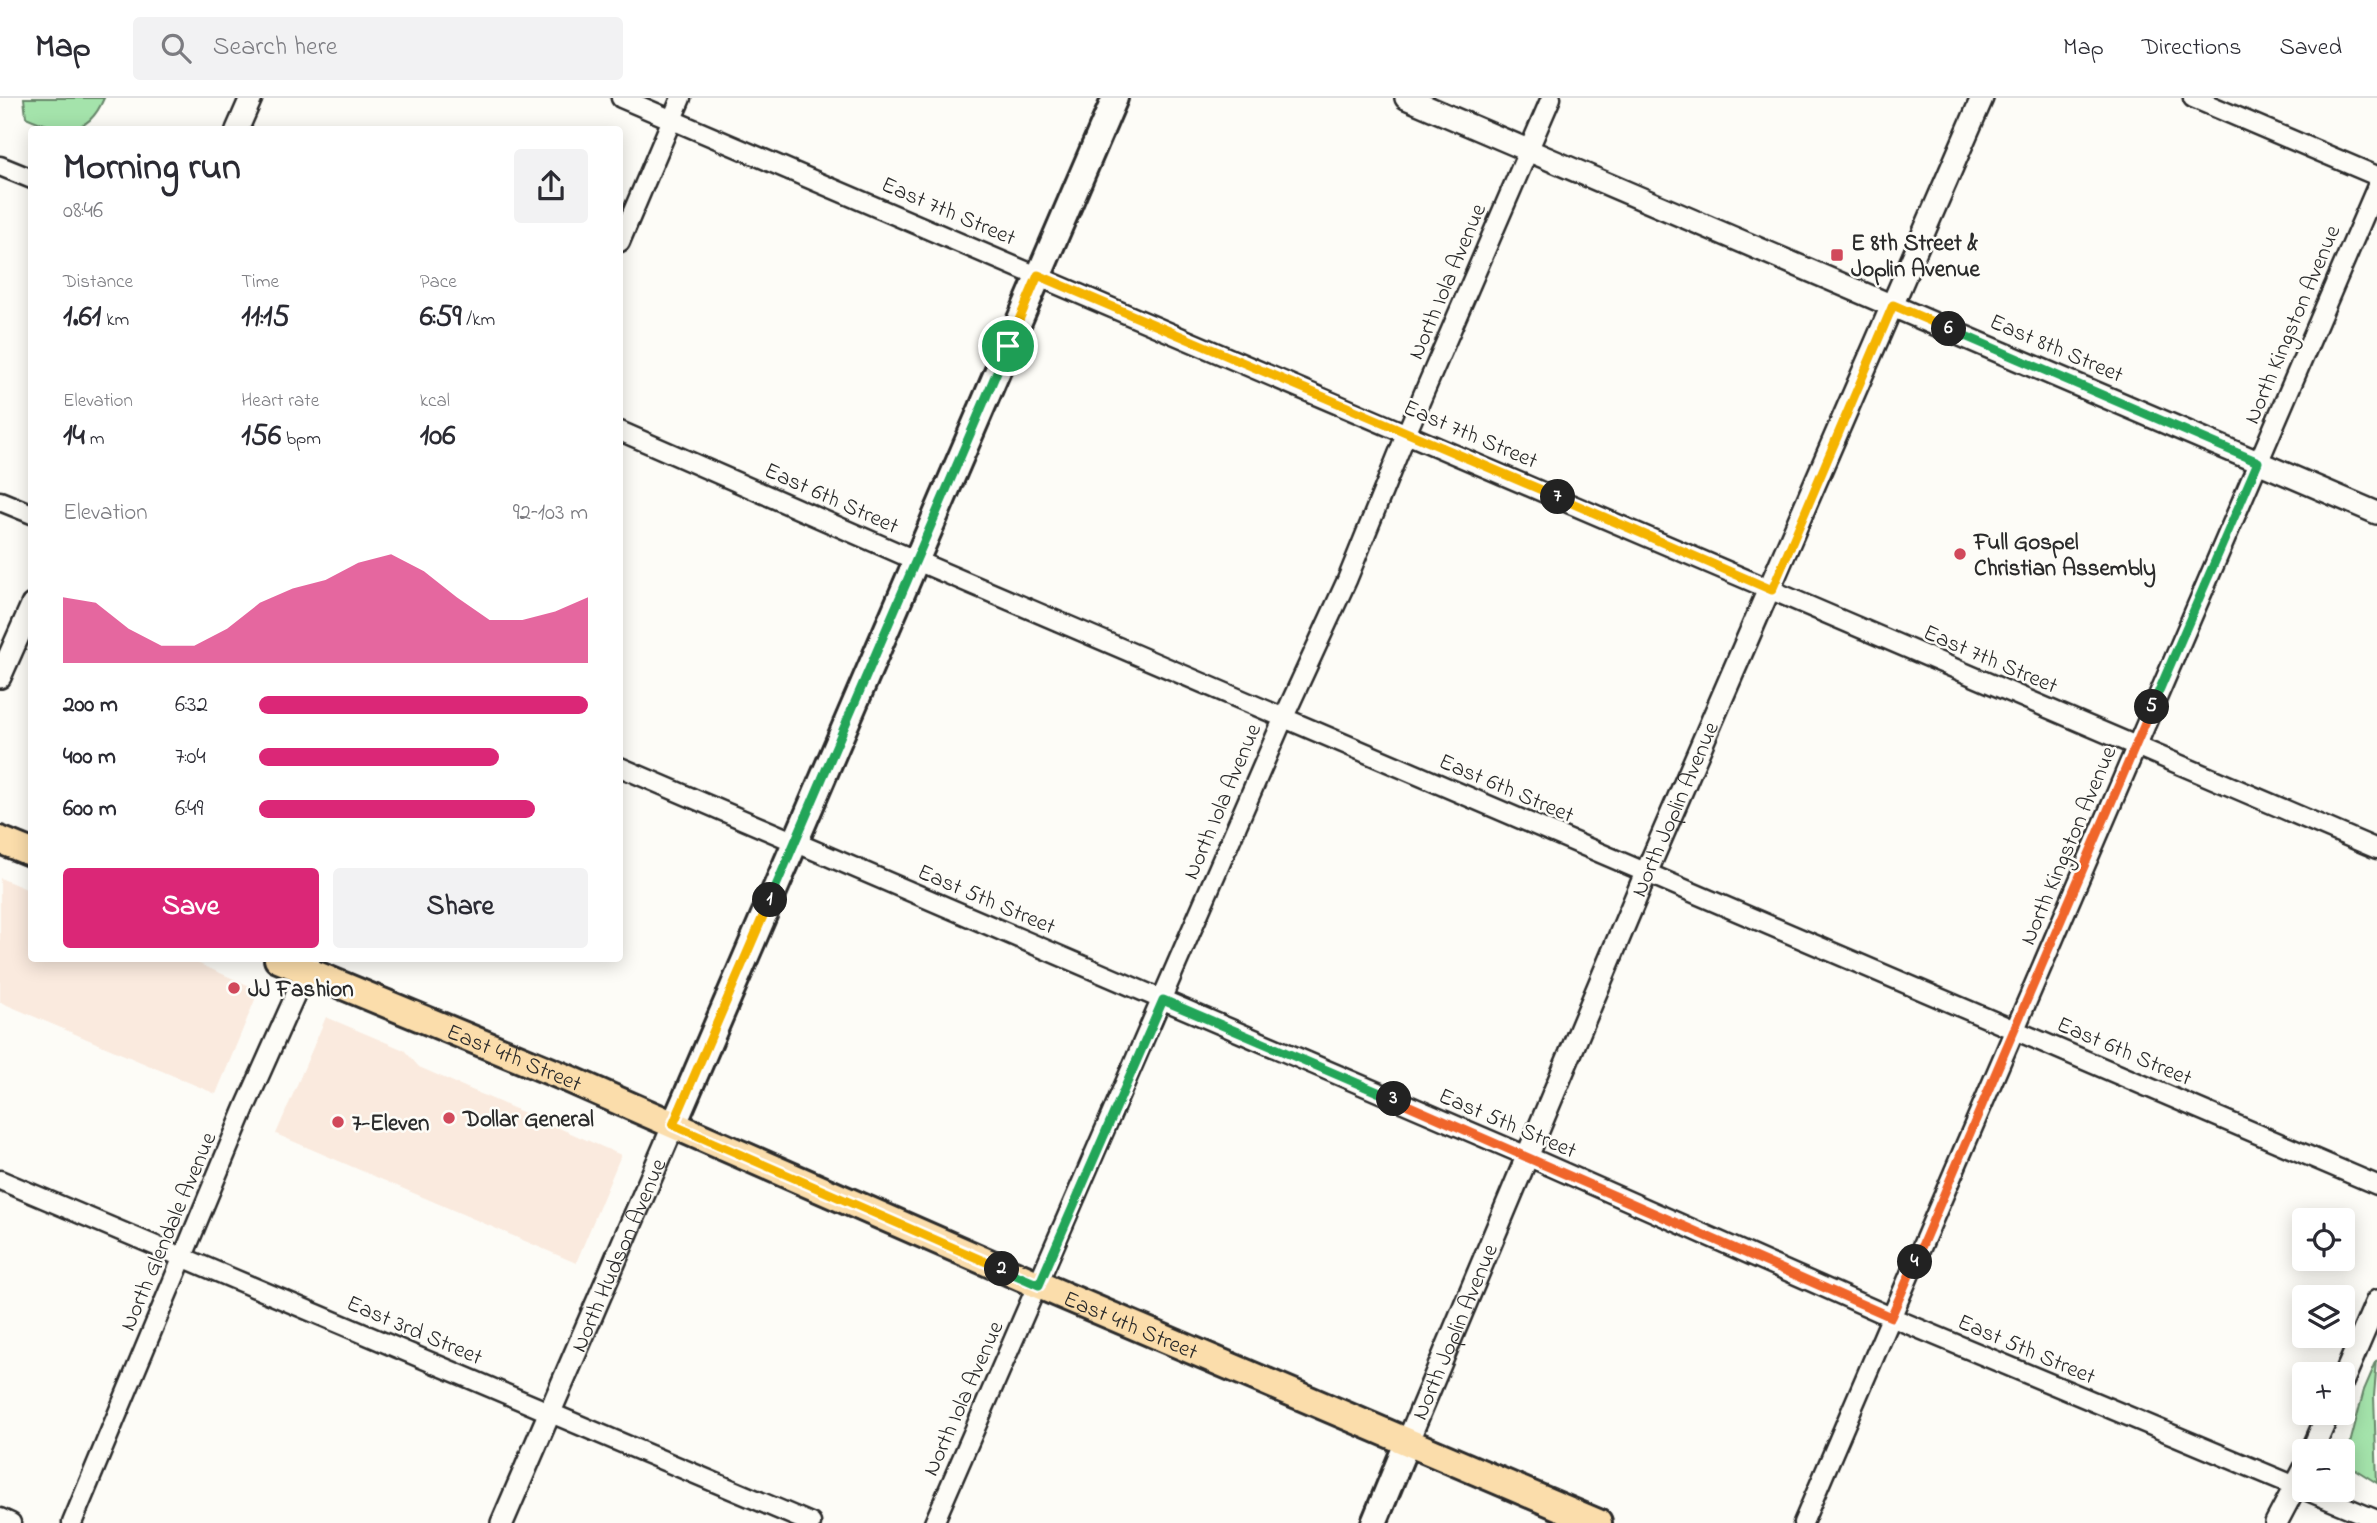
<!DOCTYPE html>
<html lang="en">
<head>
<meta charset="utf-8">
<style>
	:root { --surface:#fff; --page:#f2f2f3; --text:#2b2b33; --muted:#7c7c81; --line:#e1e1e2; --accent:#db2777 }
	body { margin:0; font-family:"Indie Flower",sans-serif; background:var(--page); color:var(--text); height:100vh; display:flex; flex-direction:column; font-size:26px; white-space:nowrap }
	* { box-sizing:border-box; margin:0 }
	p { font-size:23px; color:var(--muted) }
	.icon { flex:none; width:38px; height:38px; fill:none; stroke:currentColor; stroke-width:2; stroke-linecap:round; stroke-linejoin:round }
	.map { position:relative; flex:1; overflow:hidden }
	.side { position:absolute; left:28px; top:28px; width:595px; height:836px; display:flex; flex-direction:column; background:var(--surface); border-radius:7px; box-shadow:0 4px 18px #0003 }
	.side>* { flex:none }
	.tools { position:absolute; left:2292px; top:1110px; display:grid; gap:14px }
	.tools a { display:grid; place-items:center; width:63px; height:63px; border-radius:7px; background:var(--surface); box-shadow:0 4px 18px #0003; font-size:35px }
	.pin { position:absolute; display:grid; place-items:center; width:60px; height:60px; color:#fff; margin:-30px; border:4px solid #fff; border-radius:50%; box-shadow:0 2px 7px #0007 }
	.km { position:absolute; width:35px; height:35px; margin:-18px; border-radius:50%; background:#222; color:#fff; font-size:19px; line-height:35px; text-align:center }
	.round { display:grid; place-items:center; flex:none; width:74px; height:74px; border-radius:7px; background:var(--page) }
	.overview { display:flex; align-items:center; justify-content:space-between; height:119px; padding:0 35px }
	h1 { font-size:38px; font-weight:700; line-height:52px }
	.metrics { display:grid; grid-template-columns:repeat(3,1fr); gap:10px; height:119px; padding:7px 35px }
	.metrics div { display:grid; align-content:center }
	.metrics b { font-size:30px; font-weight:700 }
	.metrics small { font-size:19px; font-weight:400 }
	.metrics p { font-size:19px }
	.chart { height:196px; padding:14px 35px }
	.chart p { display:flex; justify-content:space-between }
	.chart svg { width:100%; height:126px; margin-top:7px; fill:var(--accent); opacity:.7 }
	.action { display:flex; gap:14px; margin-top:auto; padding:14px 35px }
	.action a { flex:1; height:80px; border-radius:7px; background:var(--accent); color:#fff; font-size:28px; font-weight:700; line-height:80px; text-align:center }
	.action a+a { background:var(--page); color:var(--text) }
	ul { padding:0 35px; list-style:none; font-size:23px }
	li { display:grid; grid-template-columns:112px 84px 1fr; align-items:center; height:52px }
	li i { height:18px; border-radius:9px; background:var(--accent) }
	header { display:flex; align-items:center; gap:42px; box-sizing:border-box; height:98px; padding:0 35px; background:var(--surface); border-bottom:2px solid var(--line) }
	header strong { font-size:33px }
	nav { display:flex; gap:38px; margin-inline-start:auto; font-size:24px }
	.search { width:490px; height:63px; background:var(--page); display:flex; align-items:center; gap:18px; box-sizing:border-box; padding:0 24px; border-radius:7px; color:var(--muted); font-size:26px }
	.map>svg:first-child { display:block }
</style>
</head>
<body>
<header>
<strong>Map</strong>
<div class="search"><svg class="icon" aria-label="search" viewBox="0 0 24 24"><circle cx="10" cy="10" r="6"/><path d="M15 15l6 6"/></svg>Search here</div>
<nav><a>Map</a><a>Directions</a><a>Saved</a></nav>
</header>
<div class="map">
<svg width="2377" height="1425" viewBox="0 0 2377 1425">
	<rect width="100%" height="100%" fill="#fdfcf7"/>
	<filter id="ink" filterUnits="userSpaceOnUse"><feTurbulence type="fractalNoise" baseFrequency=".0143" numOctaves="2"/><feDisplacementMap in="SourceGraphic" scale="14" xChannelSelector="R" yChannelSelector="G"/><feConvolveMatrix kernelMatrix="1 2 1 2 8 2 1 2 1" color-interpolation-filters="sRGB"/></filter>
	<g filter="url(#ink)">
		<path fill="#faeade" d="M0 780 31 793 32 861H188L259 892 216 996 0 904Z
			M326 919 404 952 419 969 621 1057 576 1165 276 1036Z"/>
		<path fill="#a4e3ab" stroke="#68876b" stroke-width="2" d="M24 0H104C87 41 60 34 26 19Z
			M2377 1262 2374 1298 2377 1385 2345 1365 2364 1292Z"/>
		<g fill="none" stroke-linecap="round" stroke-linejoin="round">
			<defs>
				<path id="minor" d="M621 0 2377 751
					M2193 0 2377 78
					M0 68 32 81
					M620 144 681 0
					M620 333 917 463 2377 1087
					M0 403 32 416
					M620 669 1527 1058 1891 1219 2377 1422
					M0 1082 811 1425
					M0 1420 11 1425
					M72 1425 244 1012 310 864
					M934 1425 1284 619 1347 482 1407 334 1551 0
					M1803 1425 2377 88"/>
				<g id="tertiary">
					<path d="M1406 0 2377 415"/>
					<path d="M237 32 251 0"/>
					<path d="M0 579 32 507"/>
					<path d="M2343 1282 2377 1203"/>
					<path id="s1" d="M1407 1345 1646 775 1982 0"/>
					<path d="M2312 1353 2329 1314"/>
					<path id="s2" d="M502 1425 678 1017"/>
					<path d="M2276 1425 2305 1370"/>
				</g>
				<path id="secondary" d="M678 1017 1115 0
					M1374 1425 1407 1345"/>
				<g id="primary">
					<path d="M0 742 32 755"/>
					<path id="s3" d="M278 861 569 981 1039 1187 1598 1425"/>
				</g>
			</defs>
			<use href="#minor" stroke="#2b2b2b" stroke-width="23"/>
			<use href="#tertiary" stroke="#2b2b2b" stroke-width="26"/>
			<use href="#secondary" stroke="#2b2b2b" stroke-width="30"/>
			<use href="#primary" stroke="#2b2b2b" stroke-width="32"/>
			<use href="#minor" stroke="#fdfcf7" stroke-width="18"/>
			<use href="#tertiary" stroke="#fdfcf7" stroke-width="21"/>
			<use href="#secondary" stroke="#fdfcf7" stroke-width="24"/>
			<use href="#primary" stroke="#fbddab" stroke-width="26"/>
		</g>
	</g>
	<g fill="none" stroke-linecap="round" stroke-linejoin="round" filter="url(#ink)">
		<defs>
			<path id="split-1" d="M770 802 1008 248"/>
			<path id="split-2" d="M770 802 673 1027 1002 1171"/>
			<path id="split-3" d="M1002 1171 1039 1187 1163 902 1394 1001"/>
			<path id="split-4" d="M1394 1001 1891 1219 1915 1164"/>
			<path id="split-5" d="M1915 1164 2152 609"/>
			<path id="split-6" d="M1949 231 2258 364 2152 609"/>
			<path id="split-7" d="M1558 399 1772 492 1893 207 1949 231"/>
			<path id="split-8" d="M1008 248 1038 177 1558 399"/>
		</defs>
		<use href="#split-1" stroke="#fff" stroke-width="14"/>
		<use href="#split-2" stroke="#fff" stroke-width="14"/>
		<use href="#split-3" stroke="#fff" stroke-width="14"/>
		<use href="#split-4" stroke="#fff" stroke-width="14"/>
		<use href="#split-5" stroke="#fff" stroke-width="14"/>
		<use href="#split-6" stroke="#fff" stroke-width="14"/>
		<use href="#split-7" stroke="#fff" stroke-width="14"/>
		<use href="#split-8" stroke="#fff" stroke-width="14"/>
		<use href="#split-1" stroke="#22a559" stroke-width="9"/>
		<use href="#split-2" stroke="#f5b400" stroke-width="9"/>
		<use href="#split-3" stroke="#22a559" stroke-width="9"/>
		<use href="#split-4" stroke="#f0652b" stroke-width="9"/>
		<use href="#split-5" stroke="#f0652b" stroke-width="9"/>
		<use href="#split-6" stroke="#22a559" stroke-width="9"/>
		<use href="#split-7" stroke="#f5b400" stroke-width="9"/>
		<use href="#split-8" stroke="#f5b400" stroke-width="9"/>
	</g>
	<g fill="#d1495b" stroke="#fdfcf7" stroke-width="2.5">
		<rect x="1830" y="150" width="14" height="14" rx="3.5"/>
		<circle cx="1960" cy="456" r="7"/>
		<circle cx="234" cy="890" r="7"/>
		<circle cx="449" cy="1020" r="7"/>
		<circle cx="338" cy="1024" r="7"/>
	</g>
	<g text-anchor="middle" stroke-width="5" stroke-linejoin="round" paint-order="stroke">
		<g font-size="23" fill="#2b2b2b" stroke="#fdfcf7">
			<text transform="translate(949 112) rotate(23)" y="8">East 7th Street</text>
			<text transform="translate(1446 183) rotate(-67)" y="8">North Iola Avenue</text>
			<text transform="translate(2291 226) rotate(-67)" y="8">North Kingston Avenue</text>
			<text transform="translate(2057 249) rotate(23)" y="8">East 8th Street</text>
			<text transform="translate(1471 335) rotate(23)" y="8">East 7th Street</text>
			<text transform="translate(832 399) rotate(24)" y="8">East 6th Street</text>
			<text transform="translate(1991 560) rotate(23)" y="8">East 7th Street</text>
			<text transform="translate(1507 689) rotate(23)" y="8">East 6th Street</text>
			<text transform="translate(1221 703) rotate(-67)" y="8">North Iola Avenue</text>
			<text dy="8" stroke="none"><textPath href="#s1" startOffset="688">North Joplin Avenue</textPath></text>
			<text transform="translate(2067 747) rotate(-67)" y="8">North Kingston Avenue</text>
			<text transform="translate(987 800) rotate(23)" y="8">East 5th Street</text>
			<text transform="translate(2125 952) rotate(23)" y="8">East 6th Street</text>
			<text dy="8" stroke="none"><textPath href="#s3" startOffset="256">East 4th Street</textPath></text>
			<text transform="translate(1508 1024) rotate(23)" y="8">East 5th Street</text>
			<text transform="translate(167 1133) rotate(-67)" y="8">North Glendale Avenue</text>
			<text dy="8" stroke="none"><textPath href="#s2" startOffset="292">North Hudson Avenue</textPath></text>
			<text dy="8" stroke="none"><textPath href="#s3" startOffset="928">East 4th Street</textPath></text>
			<text transform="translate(415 1231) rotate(23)" y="8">East 3rd Street</text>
			<text dy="8" stroke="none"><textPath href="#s1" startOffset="121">North Joplin Avenue</textPath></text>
			<text transform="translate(2027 1250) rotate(23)" y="8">East 5th Street</text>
			<text transform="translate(962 1300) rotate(-66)" y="8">North Iola Avenue</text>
		</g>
		<g font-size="23" font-weight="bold" fill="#2b2b2b" stroke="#fdfcf7" text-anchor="start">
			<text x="1851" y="152">E 8th Street &amp;<tspan x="1851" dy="26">Joplin Avenue</tspan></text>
			<text x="1974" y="451">Full Gospel<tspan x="1974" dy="26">Christian Assembly</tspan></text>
			<text x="248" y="898">JJ Fashion</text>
			<text x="463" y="1028">Dollar General</text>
			<text x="352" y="1032">7-Eleven</text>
		</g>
	</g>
</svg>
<div class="tools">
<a><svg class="icon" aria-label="locate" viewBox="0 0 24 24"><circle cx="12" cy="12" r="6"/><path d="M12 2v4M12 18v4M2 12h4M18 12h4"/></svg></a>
<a><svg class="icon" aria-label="layers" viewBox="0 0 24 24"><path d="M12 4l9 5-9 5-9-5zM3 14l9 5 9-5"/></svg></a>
<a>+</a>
<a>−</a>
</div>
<div class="pin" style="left:1008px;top:248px;background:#1e9e55"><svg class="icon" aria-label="arrive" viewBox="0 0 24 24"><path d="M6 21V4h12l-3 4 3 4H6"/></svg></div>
<b class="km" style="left:770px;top:802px">1</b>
<b class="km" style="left:1002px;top:1171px">2</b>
<b class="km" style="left:1394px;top:1001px">3</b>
<b class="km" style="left:1915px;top:1164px">4</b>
<b class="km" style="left:2152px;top:609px">5</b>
<b class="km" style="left:1949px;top:231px">6</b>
<b class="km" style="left:1558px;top:399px">7</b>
<section class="side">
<div class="overview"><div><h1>Morning run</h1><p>08:46</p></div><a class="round"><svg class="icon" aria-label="share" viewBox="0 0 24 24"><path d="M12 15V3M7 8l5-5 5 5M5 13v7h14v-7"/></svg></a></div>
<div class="metrics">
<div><p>Distance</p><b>1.61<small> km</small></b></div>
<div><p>Time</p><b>11:15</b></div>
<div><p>Pace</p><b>6:59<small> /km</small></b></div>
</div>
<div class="metrics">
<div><p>Elevation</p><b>14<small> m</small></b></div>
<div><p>Heart rate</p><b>156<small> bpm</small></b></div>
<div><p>kcal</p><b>106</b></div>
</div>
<div class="chart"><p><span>Elevation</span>92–103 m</p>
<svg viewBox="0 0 160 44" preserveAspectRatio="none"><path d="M0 44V21L10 23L20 32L30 38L40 38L50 32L60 23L70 18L80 15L90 9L100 6L110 12L120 21L130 29L140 29L150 26L160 21V44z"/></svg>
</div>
<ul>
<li><b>200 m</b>6:32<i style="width:100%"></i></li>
<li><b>400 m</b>7:04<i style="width:73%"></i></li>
<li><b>600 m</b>6:49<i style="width:84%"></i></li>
</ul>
<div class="action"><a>Save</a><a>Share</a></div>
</section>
</div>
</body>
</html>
